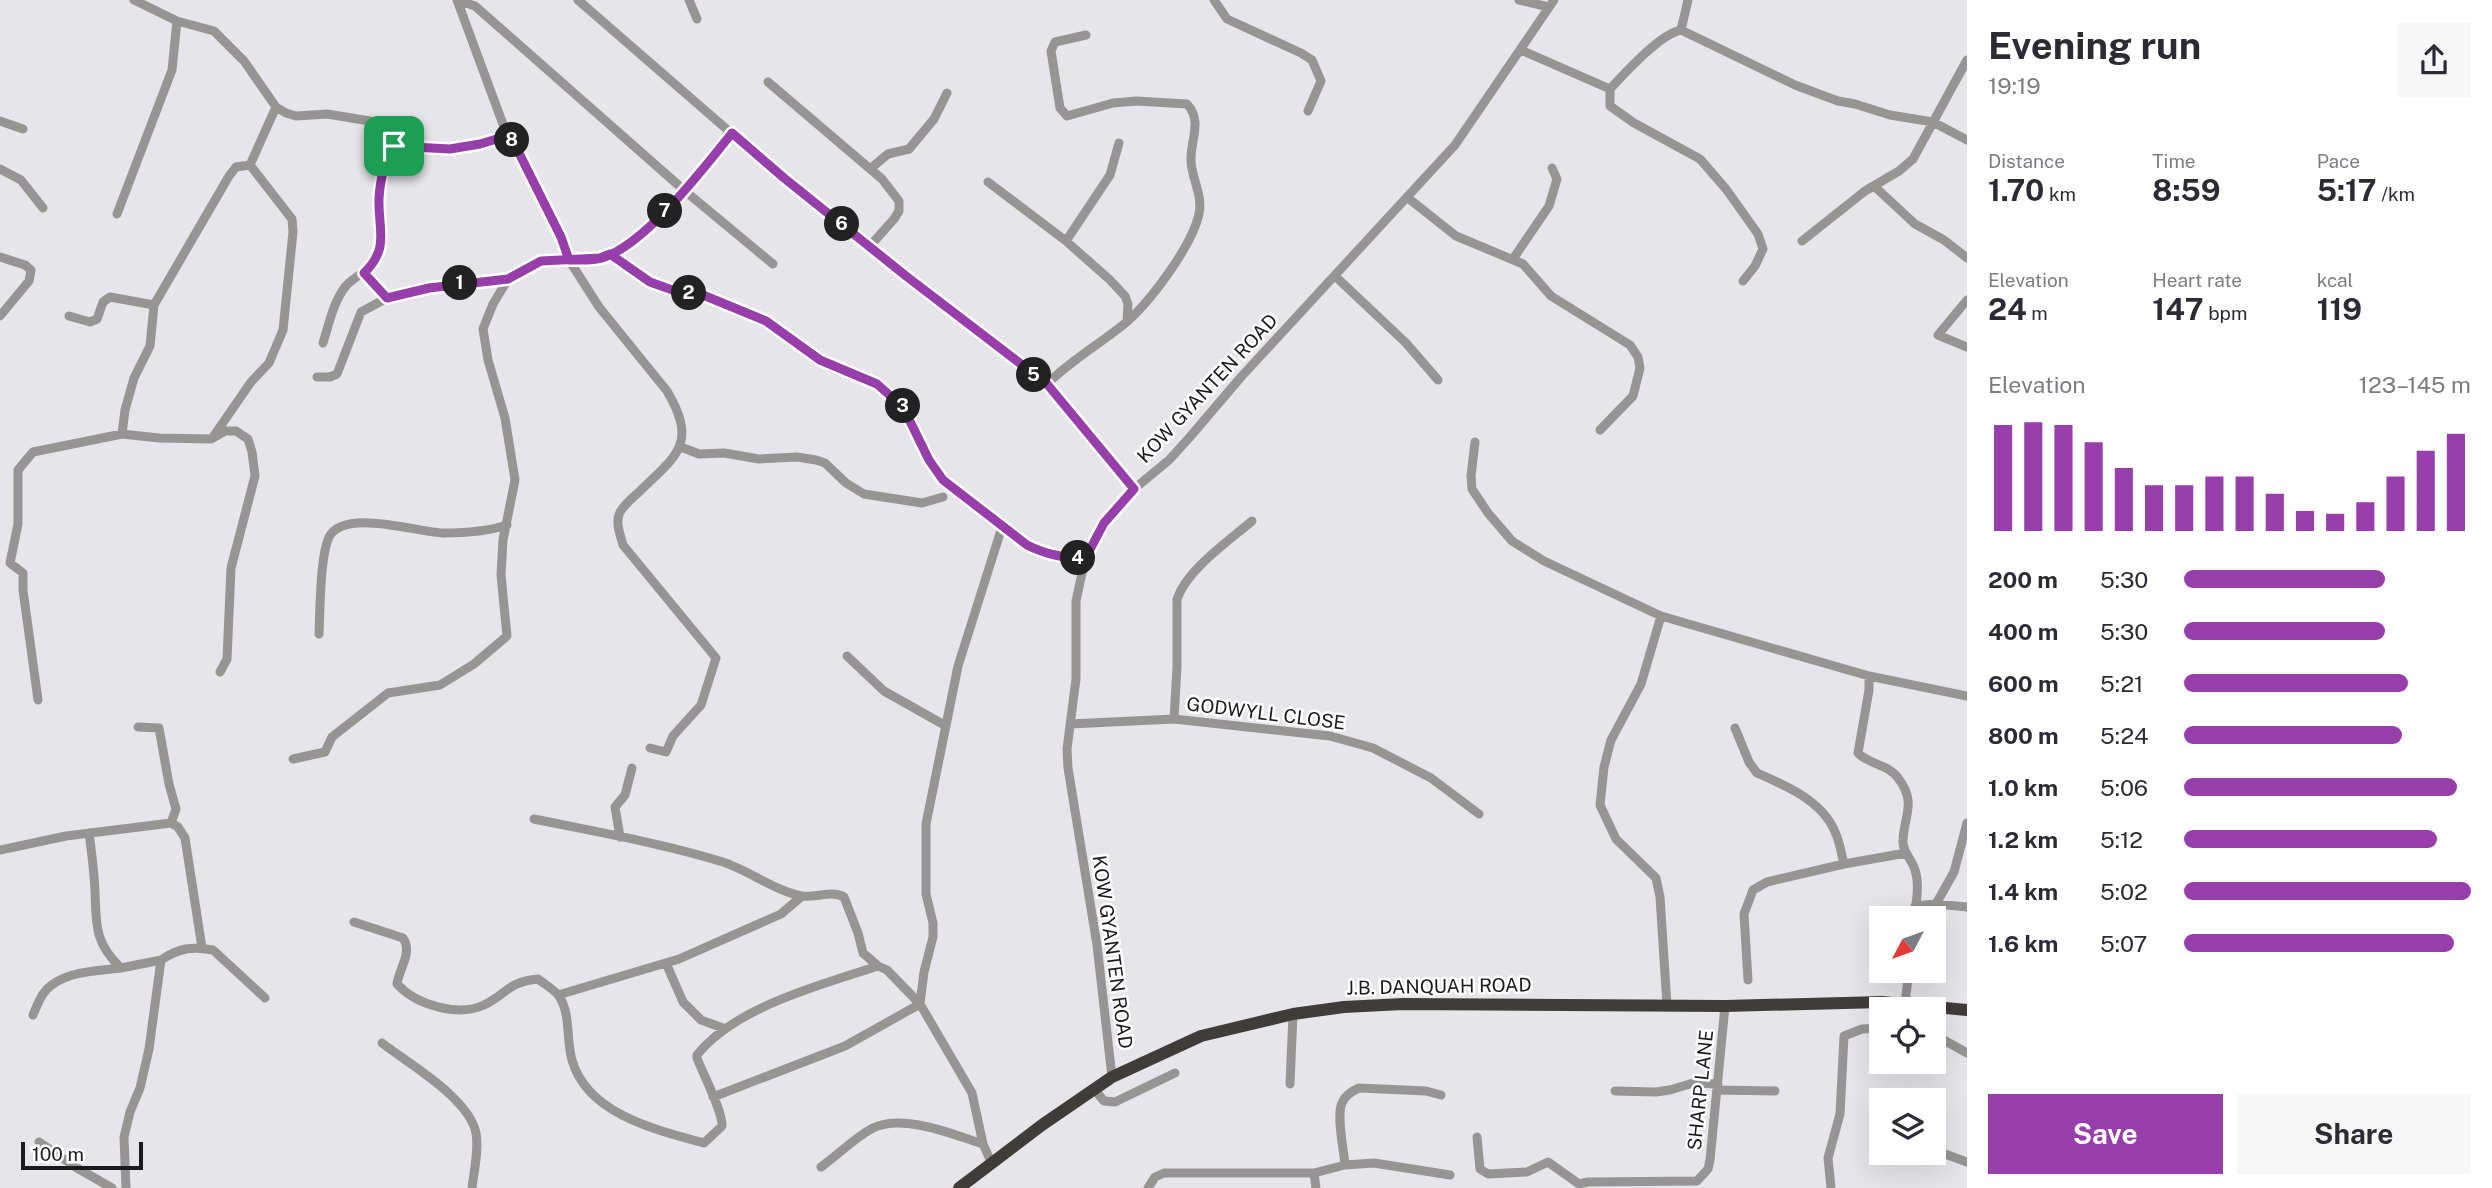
<!DOCTYPE html>
<html lang="en">
<head>
<meta charset="utf-8">
<style>
	:root { --surface:#fff; --page:#f7f7f7; --text:#2b2b33; --muted:#7c7c81; --accent:#963eaa }
	body { margin:0; font-family:"Public Sans",sans-serif; background:var(--page); color:var(--text); height:100vh; display:flex; flex-direction:column; font-size:26px; white-space:nowrap }
	* { box-sizing:border-box; margin:0 }
	p { font-size:23px; color:var(--muted) }
	.icon { flex:none; width:38px; height:38px; fill:none; stroke:currentColor; stroke-width:2; stroke-linecap:round; stroke-linejoin:round }
	.map { position:relative; flex:1; overflow:hidden }
	.drawer { display:flex; flex-direction:column; background:var(--surface); width:525px }
	.drawer>* { flex:none }
	.needle { width:46px; rotate:229deg }
	.buttons { position:absolute; left:1869px; top:906px; display:grid; gap:14px }
	.buttons a { display:grid; place-items:center; width:77px; height:77px; border-radius:0px; background:var(--surface); box-shadow:0 7px 28px #0002; font-size:35px }
	.scale { position:absolute; left:21px; bottom:18px; width:122px; box-sizing:border-box; padding-left:7px; border:4px solid #1a191b; border-top:0; font-size:19px; line-height:24px; white-space:nowrap; color:#1a191b; -webkit-text-stroke:5px #fff; paint-order:stroke }
	.pin { position:absolute; display:grid; place-items:center; width:60px; height:60px; color:#fff; margin:-30px; border-radius:14px; box-shadow:0 4px 10px #0006 }
	.km { position:absolute; width:35px; height:35px; margin:-18px; border-radius:50%; background:#222; color:#fff; font-size:19px; line-height:35px; text-align:center }
	.round { display:grid; place-items:center; flex:none; width:74px; height:74px; border-radius:0px; background:var(--page) }
	.headline { display:flex; align-items:center; justify-content:space-between; height:119px; padding:0 21px }
	h1 { font-size:38px; font-weight:700; line-height:52px }
	.stats { display:grid; grid-template-columns:repeat(3,1fr); gap:10px; height:119px; padding:7px 21px }
	.stats div { display:grid; align-content:center }
	.stats b { font-size:30px; font-weight:700 }
	.stats small { font-size:19px; font-weight:400 }
	.stats p { font-size:19px }
	.chart { height:196px; padding:14px 21px }
	.chart p { display:flex; justify-content:space-between }
	.chart svg { width:100%; height:126px; margin-top:7px; stroke:var(--accent); stroke-width:6 }
	.button { display:flex; gap:14px; margin-top:auto; padding:14px 21px }
	.button a { flex:1; height:80px; border-radius:0px; background:var(--accent); color:#fff; font-size:28px; font-weight:700; line-height:80px; text-align:center }
	.button a+a { background:var(--page); color:var(--text) }
	ul { padding:0 21px; list-style:none; font-size:23px }
	li { display:grid; grid-template-columns:112px 84px 1fr; align-items:center; height:52px }
	li i { height:18px; border-radius:9px; background:var(--accent) }
	main { display:flex; flex:1; min-height:0 }
	.map>svg:first-child { display:block }
</style>
</head>
<body>
<main>
<div class="map">
<svg width="1967" height="1188" viewBox="0 0 1967 1188">
	<rect width="100%" height="100%" fill="#e6e5ea"/>
	<g fill="none" stroke-linecap="round" stroke-linejoin="round">
		<path stroke="#979594" stroke-width="9" d="M134 0 177 21 214 31 244 61 276 107 286 113 296 116 327 114 370 121 382 129 394 146 450 149 480 144 510 136
			M457 0 504 127 561 237 569 260 599 307 667 391C698 444 677 455 639 492 632 498 624 505 620 512 615 522 620 534 623 545L716 658 701 705 673 736 666 752 650 748
			M458 0 475 6 685 191 773 264
			M578 0 784 179 1047 384 1134 489
			M689 0 697 19
			M1214 0 1227 19 1301 53 1312 60 1321 81 1308 111
			M1519 0 1549 7
			M1681 30 1688 0
			M1521 50 1610 89
			M768 82 882 179 899 201V211L894 219 870 246
			M0 121 23 129
			M250 165 276 107
			M0 169 21 180 43 208
			M870 169 888 154 909 149 934 119 947 93
			M988 182 1066 241 1110 280 1125 296 1128 304 1127 322
			M1874 186 1915 224 1944 240 1967 258
			M1408 198 1456 236 1523 264 1551 296 1630 345 1638 357 1640 368 1633 396 1600 430
			M117 214 172 70 177 21
			M1066 241 1110 175 1119 143
			M1802 241 1865 191 1899 171 1913 159 1967 60
			M610 254 650 282 678 292 703 295 766 321 820 361 877 384 903 407 929 460 943 480 1027 545 1048 555 1085 559
			M0 257 25 265 31 270 29 281 0 316
			M1513 259 1549 206 1557 179 1552 168
			M364 273 387 298
			M1335 276 1406 343 1438 380
			M1743 281 1755 266 1763 249 1758 234 1726 189 1700 159 1634 123 1610 106V89C1625 73 1660 34 1681 30L1795 85 1838 101 1855 104 1890 115 1933 122 1967 140
			M1967 300 1938 335 1967 347
			M69 316 90 322 97 319 103 302 110 297 154 305
			M323 343C329 324 333 303 345 287 355 274 375 270 380 253 385 237 380 219 379 203 378 183 384 162 394 146
			M317 377H330L337 374 361 312 387 298 429 287 508 279 541 261 600 258 610 254 638 236 685 191 732 133
			M1047 384C1070 361 1098 345 1123 325 1149 304 1192 246 1199 214 1203 195 1192 180 1191 161 1190 141 1203 121 1187 104L1136 101 1113 103 1067 116 1060 108 1051 51 1055 42 1086 35
			M122 434 125 410 134 378 150 346 154 305 229 176 236 167 250 165
			M213 437 251 382 269 363 283 330 293 232 292 219 250 165
			M1475 442 1471 476 1472 489 1488 513 1512 541 1544 561 1661 616 1869 676 1967 696
			M681 447 699 454 724 453 759 459 797 457 816 460 825 463 846 483 864 494 922 503 943 497
			M1661 616 1641 684 1611 740 1604 767 1600 805 1616 839 1656 878 1660 897 1667 1005
			M319 634C320 611 320 557 329 537 344 508 416 532 443 533 465 533 486 532 507 525
			M847 656 884 691 946 726
			M1869 676V690L1858 753C1868 764 1888 764 1898 778 1917 802 1904 816 1903 840 1902 852 1912 859 1915 870 1920 885 1916 903 1914 919
			M38 700 23 590V573L10 563 18 524V470L33 452 122 434 159 438 211 439 225 431H236L248 439 252 452 255 476 231 568 227 659 220 672
			M1174 719 1177 667V600C1185 571 1230 540 1252 521
			M1070 724 1174 719 1330 736 1373 748 1431 778 1479 814
			M138 727 159 728 169 784 176 809 171 823
			M1735 728 1749 762 1757 773C1785 785 1823 801 1835 832 1840 842 1841 853 1844 864
			M293 759 325 752 332 737 388 693 440 685 474 664 507 636 501 575 503 540 515 480 505 418 488 360 483 329 493 304 508 279
			M534 819C597 832 661 843 723 862 748 870 777 892 802 896 816 898 832 890 844 897L858 933 863 953 878 966
			M89 833C91 848 93 862 94 877 98 915 89 938 121 968L161 960
			M620 837 615 807 625 795 632 768
			M0 850 66 836 171 823 178 827 185 838 202 948
			M1936 904 1954 872 1967 823
			M1915 906 1936 904 1967 907
			M354 922 403 938C413 952 399 969 397 984 416 1005 458 1017 484 1005 508 993 508 982 538 979 544 984 554 989 559 996 571 1014 566 1040 572 1060 587 1114 656 1130 704 1143L722 1126C723 1112 703 1074 697 1058V1055C735 1007 820 985 878 966L887 970 920 1004 845 1046 713 1097
			M666 963 683 1002 701 1020 723 1028
			M1748 980 1744 914 1753 890 1767 882 1844 864 1906 853
			M558 995 679 959 781 914 802 896
			M1905 1003 1909 971
			M33 1015C36 1008 39 1000 43 994 59 971 96 971 121 968
			M1880 1028 1881 1013
			M1934 1037 1942 1039 1967 1053
			M382 1043C409 1064 469 1098 476 1133 479 1150 474 1171 472 1188
			M1112 1077 1097 945 1068 768 1067 749 1076 679V601L1085 559 1104 523 1134 489 1169 460 1189 438 1241 377 1455 145 1554 0
			M1290 1084 1293 1014
			M1094 1089 1104 1101 1115 1102 1175 1073
			M1717 1090 1775 1091
			M1615 1091 1656 1092 1670 1090 1693 1083 1718 1084
			M1875 1130 1881 1132
			M1477 1137 1480 1169 1488 1174 1527 1172 1548 1162 1579 1184
			M39 1142 77 1168 112 1188
			M1934 1150 1967 1162
			M992 1164 983 1144 972 1093 920 1004 924 972 933 937V923L926 894V824L958 666 1002 527
			M1345 1165C1344 1150 1336 1116 1342 1103 1345 1095 1352 1091 1359 1088L1426 1091 1441 1095
			M821 1167C839 1154 854 1138 873 1128 903 1113 954 1135 983 1144
			M1314 1173 1345 1165 1374 1163 1450 1175
			M1579 1184 1588 1182 1697 1181 1708 1169 1710 1160 1725 1006
			M126 1188 124 1137 130 1112 140 1088 149 1049 161 960C179 948 192 946 213 950L265 998
			M1148 1188 1155 1177 1164 1173H1314L1316 1188
			M1831 1188 1828 1158 1840 1114 1844 1036 1862 1029 1881 1028"/>
		<path stroke="#3f3c3a" stroke-width="12" d="M959 1188 1042 1125 1112 1077 1201 1036 1293 1014 1344 1007 1403 1004 1725 1006 1882 1002 1967 1010"/>
	</g>
	<g fill="none" stroke-linecap="round" stroke-linejoin="round">
		<defs>
			<path id="route" d="M394 146C384 162 380 180 379 199 378 230 390 248 364 273L387 298 429 288 508 279 541 261 600 258 610 254 650 282 678 292 703 295 766 321 820 360 877 384 903 407 929 460 943 480 1027 545C1047 555 1062 557 1085 559L1104 523 1134 489 1047 384 906 276 784 178 732 133C704 168 645 245 602 258 592 261 580 260 569 260L561 237 510 135 480 144 450 149 394 146"/>
		</defs>
		<use href="#route" stroke="#fff" stroke-width="14"/>
		<use href="#route" stroke="#963eaa" stroke-width="9"/>
	</g>
	<g text-anchor="middle" stroke-width="5" stroke-linejoin="round" paint-order="stroke">
		<g font-size="19" fill="#1a191b" stroke="#fff">
			<text transform="translate(1207 388) rotate(-47)" y="7">KOW GYANTEN ROAD</text>
			<text transform="translate(1266 713) rotate(7)" y="7">GODWYLL CLOSE</text>
			<text transform="translate(1113 952) rotate(82)" y="7">KOW GYANTEN ROAD</text>
			<text transform="translate(1439 986) rotate(-1)" y="7">J.B. DANQUAH ROAD</text>
			<text transform="translate(1700 1090) rotate(-84)" y="7">SHARP LANE</text>
		</g>
	</g>
</svg>
<div class="buttons">
<a><svg class="needle" viewBox="-14 -14 28 28"><path d="M0-13l5 13h-10z" fill="#e53935"/><path d="M0 13l5-13h-10z" fill="#7c7c81"/></svg></a>
<a><svg class="icon" aria-label="locate" viewBox="0 0 24 24"><circle cx="12" cy="12" r="6"/><path d="M12 2v4M12 18v4M2 12h4M18 12h4"/></svg></a>
<a><svg class="icon" aria-label="layers" viewBox="0 0 24 24"><path d="M12 4l9 5-9 5-9-5zM3 14l9 5 9-5"/></svg></a>
</div>
<div class="scale">100 m</div>
<div class="pin" style="left:394px;top:146px;background:#1e9e55"><svg class="icon" aria-label="arrive" viewBox="0 0 24 24"><path d="M6 21V4h12l-3 4 3 4H6"/></svg></div>
<b class="km" style="left:460px;top:283px">1</b>
<b class="km" style="left:689px;top:293px">2</b>
<b class="km" style="left:903px;top:406px">3</b>
<b class="km" style="left:1078px;top:558px">4</b>
<b class="km" style="left:1034px;top:375px">5</b>
<b class="km" style="left:842px;top:224px">6</b>
<b class="km" style="left:665px;top:211px">7</b>
<b class="km" style="left:512px;top:140px">8</b>
</div>
<section class="drawer">
<div class="headline"><div><h1>Evening run</h1><p>19:19</p></div><a class="round"><svg class="icon" aria-label="share" viewBox="0 0 24 24"><path d="M12 15V3M7 8l5-5 5 5M5 13v7h14v-7"/></svg></a></div>
<div class="stats">
<div><p>Distance</p><b>1.70<small> km</small></b></div>
<div><p>Time</p><b>8:59</b></div>
<div><p>Pace</p><b>5:17<small> /km</small></b></div>
</div>
<div class="stats">
<div><p>Elevation</p><b>24<small> m</small></b></div>
<div><p>Heart rate</p><b>147<small> bpm</small></b></div>
<div><p>kcal</p><b>119</b></div>
</div>
<div class="chart"><p><span>Elevation</span>123–145 m</p>
<svg viewBox="0 0 160 44" preserveAspectRatio="none"><path d="M5 44V7M15 44V6M25 44V7M35 44V13M45 44V22M55 44V28M65 44V28M75 44V25M85 44V25M95 44V31M105 44V37M115 44V38M125 44V34M135 44V25M145 44V16M155 44V10"/></svg>
</div>
<ul>
<li><b>200 m</b>5:30<i style="width:70%"></i></li>
<li><b>400 m</b>5:30<i style="width:70%"></i></li>
<li><b>600 m</b>5:21<i style="width:78%"></i></li>
<li><b>800 m</b>5:24<i style="width:76%"></i></li>
<li><b>1.0 km</b>5:06<i style="width:95%"></i></li>
<li><b>1.2 km</b>5:12<i style="width:88%"></i></li>
<li><b>1.4 km</b>5:02<i style="width:100%"></i></li>
<li><b>1.6 km</b>5:07<i style="width:94%"></i></li>
</ul>
<div class="button"><a>Save</a><a>Share</a></div>
</section>
</main>
</body>
</html>
